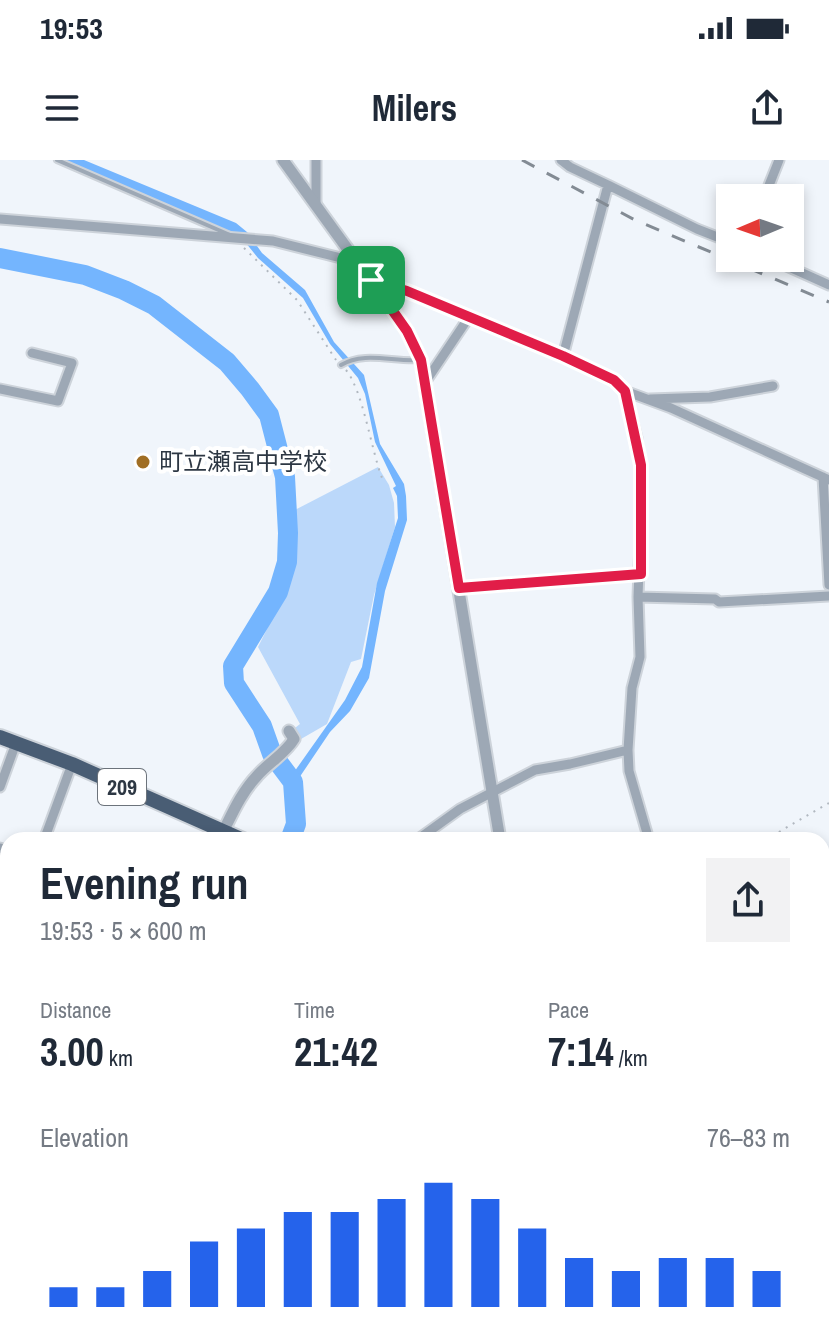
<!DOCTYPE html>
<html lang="en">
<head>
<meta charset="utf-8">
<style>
	:root { --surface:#fff; --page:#f2f2f3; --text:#1f2937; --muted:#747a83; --accent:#2563eb }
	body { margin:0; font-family:"Archivo Narrow","Noto Sans JP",sans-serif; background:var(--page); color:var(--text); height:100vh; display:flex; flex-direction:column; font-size:30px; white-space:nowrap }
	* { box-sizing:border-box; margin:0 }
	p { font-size:26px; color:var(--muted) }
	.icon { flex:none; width:44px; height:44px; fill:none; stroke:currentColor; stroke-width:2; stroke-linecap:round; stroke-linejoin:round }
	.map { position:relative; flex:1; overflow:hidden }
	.details { position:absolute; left:0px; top:672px; width:830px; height:512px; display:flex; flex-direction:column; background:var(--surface); border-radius:24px 24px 0 0; box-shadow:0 4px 12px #0003 }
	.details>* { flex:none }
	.needle { width:52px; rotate:268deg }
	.buttons { position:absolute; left:716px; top:24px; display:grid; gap:16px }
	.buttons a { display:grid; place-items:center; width:88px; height:88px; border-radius:0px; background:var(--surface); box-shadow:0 4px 12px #0003; font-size:40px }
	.pin { position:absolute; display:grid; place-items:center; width:68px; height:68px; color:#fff; margin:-34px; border-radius:16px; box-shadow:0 4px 12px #0006 }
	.round { display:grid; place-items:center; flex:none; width:84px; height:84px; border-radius:0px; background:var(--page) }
	.headline { display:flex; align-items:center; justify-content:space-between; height:136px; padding:0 40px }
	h1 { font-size:44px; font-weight:700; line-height:60px }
	.metrics { display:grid; grid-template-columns:repeat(3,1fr); gap:12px; height:136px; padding:8px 40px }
	.metrics div { display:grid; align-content:center }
	.metrics b { font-size:40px; font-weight:700 }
	.metrics small { font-size:22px; font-weight:400 }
	.metrics p { font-size:22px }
	.chart { height:224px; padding:16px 40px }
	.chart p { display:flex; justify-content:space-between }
	.chart svg { width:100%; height:144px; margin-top:8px; stroke:var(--accent); stroke-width:6 }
	.status { display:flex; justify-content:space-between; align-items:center; height:56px; padding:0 40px; background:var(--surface); direction:ltr }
	.status svg { height:22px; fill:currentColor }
	header { display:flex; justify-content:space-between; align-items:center; height:104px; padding:0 40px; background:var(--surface); font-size:36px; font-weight:700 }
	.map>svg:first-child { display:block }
</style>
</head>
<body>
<div class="status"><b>19:53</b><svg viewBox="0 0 49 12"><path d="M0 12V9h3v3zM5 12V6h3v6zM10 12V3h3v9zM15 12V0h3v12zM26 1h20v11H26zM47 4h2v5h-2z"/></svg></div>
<header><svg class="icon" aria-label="menu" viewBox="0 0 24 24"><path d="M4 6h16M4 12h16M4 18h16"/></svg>Milers<svg class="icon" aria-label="share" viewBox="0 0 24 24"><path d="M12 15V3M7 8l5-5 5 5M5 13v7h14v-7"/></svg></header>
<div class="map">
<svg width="829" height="1184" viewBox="0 0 829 1184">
	<rect width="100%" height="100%" fill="#f0f5fb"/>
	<path fill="#bbd8fa" d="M378 307 389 325 394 343 395 367 374 435 361 499 351 502 327 564 301 579 295 568 300 564 258 487 280 443 292 400 291 352Z"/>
	<path fill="#74b5fe" d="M64 0H84L236 63 247 72 262 93 305 130 334 182 364 215 380 284 404 324 406 336 407 360 385 431 369 518 350 551 330 572 299 618 292 615 345 540 362 507 377 423 398 358 397 336 393 328 396 326 375 282 365 234 358 218 330 184 303 138 258 98 241 77Z"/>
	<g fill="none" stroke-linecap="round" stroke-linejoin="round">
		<path stroke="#74b5fe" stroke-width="3" d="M195 1176 199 1184"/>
		<path stroke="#74b5fe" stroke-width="20" d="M0 98 85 115 124 130 154 145 227 202 250 229 269 255 285 317 288 373 287 402 278 432 233 506 234 523 262 566 272 594 293 622 296 664 290 680"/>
		<defs>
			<path id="service" d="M57 0 230 75
				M341 205C364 191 393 202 419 200"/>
			<path id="minor" d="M316 0V46
				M561 0 570 7 608 25 563 196
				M608 25 697 69 730 82
				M764 38 779 0
				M0 59 273 81 357 102
				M769 98 829 125
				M371 120 407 131 563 196 614 220 625 231 671 248 829 320
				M426 221 469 157
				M0 229 58 241 72 203 32 193
				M625 231 637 278 642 328 638 437 640 497 632 528 628 590 629 611 649 680
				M650 239 710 237 773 226
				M823 317 829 425
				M459 428 641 414
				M638 437 715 439 719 442 829 436
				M0 627 16 583
				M44 680 72 604
				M417 680 460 649 535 610 570 604 628 590
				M0 688 8 691
				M0 809 8 807
				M0 949 8 944
				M569 1176 570 1184
				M0 1179 23 1184
				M107 1184 108 1176
				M364 1184V1176
				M720 1184 722 1176"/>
			<path id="tertiary" d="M283 0 407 171 421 200 500 680
				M223 672C233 652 241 633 257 616 268 603 285 594 294 579L289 571"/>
			<path id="trunk" d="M0 577 72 604 243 680
				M822 913 829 916
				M822 1056 829 1025
				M822 1137 829 1103
				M797 1184 799 1176
				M813 1184 814 1176"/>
		</defs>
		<use href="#service" stroke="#cdd3da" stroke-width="8"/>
		<use href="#minor" stroke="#cdd3da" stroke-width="13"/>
		<use href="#tertiary" stroke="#cdd3da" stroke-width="15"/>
		<use href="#trunk" stroke="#cdd3da" stroke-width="18"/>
		<path stroke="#b1b8c0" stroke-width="2" stroke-dasharray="2 6" stroke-linecap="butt" d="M244 88 297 140 336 200
			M346 210C363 231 371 289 382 318
			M765 680 829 643
			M822 788 829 784"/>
		<use href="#service" stroke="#9da8b5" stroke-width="4"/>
		<use href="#minor" stroke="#9da8b5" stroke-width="9"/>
		<use href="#tertiary" stroke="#9da8b5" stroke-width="11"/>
		<use href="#trunk" stroke="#495d74" stroke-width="14"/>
		<path stroke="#838b94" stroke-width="3" stroke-dasharray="14 14" stroke-linecap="butt" d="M522 0 635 60 829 142"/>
	</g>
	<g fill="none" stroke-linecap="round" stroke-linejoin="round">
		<defs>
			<path id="route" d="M371 120 407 131 563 196 614 220 625 231 641 305V414L459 428 421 200 407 171Z"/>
		</defs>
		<use href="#route" stroke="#fff" stroke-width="16"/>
		<use href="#route" stroke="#e11d48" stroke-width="10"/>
	</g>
	<circle fill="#a06e24" stroke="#fff" stroke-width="3" cx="143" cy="302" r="8"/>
	<g text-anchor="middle" stroke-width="8" stroke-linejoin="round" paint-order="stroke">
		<rect fill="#fff" stroke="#6c737b" stroke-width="2" x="98" y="609" width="48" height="36" rx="6"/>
		<g font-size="22" font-weight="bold" fill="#2d3743">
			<text x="122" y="635">209</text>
		</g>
		<g font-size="24" fill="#2d3743" stroke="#fff" text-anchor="start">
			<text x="159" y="310">町立瀬高中学校</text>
		</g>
	</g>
</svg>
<div class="buttons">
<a><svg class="needle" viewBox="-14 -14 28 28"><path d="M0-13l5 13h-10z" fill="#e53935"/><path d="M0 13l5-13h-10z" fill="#747a83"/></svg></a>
</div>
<div class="pin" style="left:371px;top:120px;background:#1e9e55"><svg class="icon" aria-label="arrive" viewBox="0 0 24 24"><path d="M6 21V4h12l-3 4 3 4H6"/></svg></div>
<section class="details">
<div class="headline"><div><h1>Evening run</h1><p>19:53 · 5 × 600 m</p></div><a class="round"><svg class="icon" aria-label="share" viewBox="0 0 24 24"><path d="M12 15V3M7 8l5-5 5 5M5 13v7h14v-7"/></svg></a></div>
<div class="metrics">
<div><p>Distance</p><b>3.00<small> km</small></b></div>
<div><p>Time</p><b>21:42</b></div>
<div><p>Pace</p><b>7:14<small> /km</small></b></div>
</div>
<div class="chart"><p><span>Elevation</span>76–83 m</p>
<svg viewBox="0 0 160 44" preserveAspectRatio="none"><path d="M5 44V38M15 44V38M25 44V33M35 44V24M45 44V20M55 44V15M65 44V15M75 44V11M85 44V6M95 44V11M105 44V20M115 44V29M125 44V33M135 44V29M145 44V29M155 44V33"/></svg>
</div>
</section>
</div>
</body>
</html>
